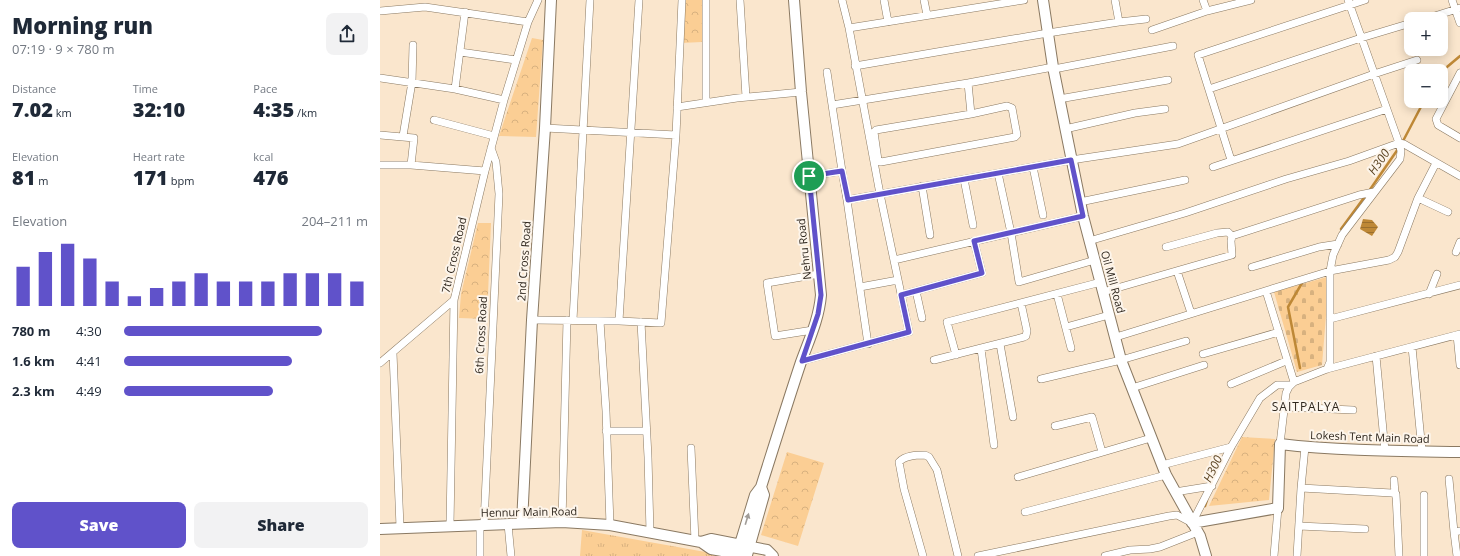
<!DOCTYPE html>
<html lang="en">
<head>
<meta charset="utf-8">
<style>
	:root { --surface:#fff; --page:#f2f2f3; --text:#1f2937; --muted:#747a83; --accent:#6052ca }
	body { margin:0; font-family:"Open Sans",sans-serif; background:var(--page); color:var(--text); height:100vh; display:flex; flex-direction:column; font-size:15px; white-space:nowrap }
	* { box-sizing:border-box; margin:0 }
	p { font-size:13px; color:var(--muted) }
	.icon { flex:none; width:22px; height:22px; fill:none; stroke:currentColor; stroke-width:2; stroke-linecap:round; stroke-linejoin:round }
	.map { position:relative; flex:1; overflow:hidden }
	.side { display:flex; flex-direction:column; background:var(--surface); width:380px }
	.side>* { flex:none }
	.buttons { position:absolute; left:1024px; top:12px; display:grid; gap:8px }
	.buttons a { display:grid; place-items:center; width:44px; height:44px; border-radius:8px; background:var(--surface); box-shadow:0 2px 10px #0003; font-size:20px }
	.pin { position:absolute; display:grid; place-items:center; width:34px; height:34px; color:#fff; margin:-17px; border:2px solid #fff; border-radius:50%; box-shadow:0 1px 4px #0007 }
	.round { display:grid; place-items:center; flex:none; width:42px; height:42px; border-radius:8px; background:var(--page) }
	.head { display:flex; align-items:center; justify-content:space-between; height:68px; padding:0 12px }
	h1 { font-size:22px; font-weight:800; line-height:30px }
	.figures { display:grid; grid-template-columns:repeat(3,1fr); gap:6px; height:68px; padding:4px 12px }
	.figures div { display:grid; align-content:center }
	.figures b { font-size:20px; font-weight:800 }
	.figures small { font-size:11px; font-weight:400 }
	.figures p { font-size:11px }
	.chart { height:112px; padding:8px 12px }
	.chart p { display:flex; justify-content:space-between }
	.chart svg { width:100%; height:72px; margin-top:4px; stroke:var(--accent); stroke-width:6 }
	.primary-button { display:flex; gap:8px; margin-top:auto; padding:8px 12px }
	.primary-button a { flex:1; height:46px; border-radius:8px; background:var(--accent); color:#fff; font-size:16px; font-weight:800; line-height:46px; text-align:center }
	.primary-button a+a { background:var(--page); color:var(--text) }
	ul { padding:0 12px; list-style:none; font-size:13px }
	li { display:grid; grid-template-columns:64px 48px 1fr; align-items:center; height:30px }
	li i { height:10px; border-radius:5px; background:var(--accent) }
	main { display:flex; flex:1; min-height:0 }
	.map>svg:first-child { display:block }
</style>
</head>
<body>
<main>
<section class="side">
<div class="head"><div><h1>Morning run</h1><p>07:19 · 9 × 780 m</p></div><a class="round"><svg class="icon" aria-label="share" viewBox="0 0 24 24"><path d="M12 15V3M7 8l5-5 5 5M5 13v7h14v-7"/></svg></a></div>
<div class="figures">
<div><p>Distance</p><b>7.02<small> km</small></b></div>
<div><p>Time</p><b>32:10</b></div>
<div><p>Pace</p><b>4:35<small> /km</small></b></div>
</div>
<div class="figures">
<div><p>Elevation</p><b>81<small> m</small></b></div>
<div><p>Heart rate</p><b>171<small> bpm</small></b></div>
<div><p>kcal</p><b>476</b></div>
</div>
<div class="chart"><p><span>Elevation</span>204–211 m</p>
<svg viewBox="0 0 160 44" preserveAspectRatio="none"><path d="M5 44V20M15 44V11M25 44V6M35 44V15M45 44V29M55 44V38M65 44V33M75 44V29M85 44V24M95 44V29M105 44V29M115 44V29M125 44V24M135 44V24M145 44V24M155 44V29"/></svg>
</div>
<ul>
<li><b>780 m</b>4:30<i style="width:81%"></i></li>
<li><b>1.6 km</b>4:41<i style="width:69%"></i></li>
<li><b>2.3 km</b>4:49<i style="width:61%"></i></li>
</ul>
<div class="primary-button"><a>Save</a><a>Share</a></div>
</section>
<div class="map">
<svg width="1080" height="556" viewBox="0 0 1080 556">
	<defs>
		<pattern id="grass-tufts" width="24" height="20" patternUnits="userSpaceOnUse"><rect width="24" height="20" fill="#fbce94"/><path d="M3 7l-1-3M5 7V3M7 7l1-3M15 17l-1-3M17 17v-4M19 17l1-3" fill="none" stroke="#d7b17f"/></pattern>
		<pattern id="forest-crowns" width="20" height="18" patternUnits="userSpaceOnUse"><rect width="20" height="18" fill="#fbce94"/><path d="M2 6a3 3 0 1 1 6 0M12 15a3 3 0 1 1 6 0" fill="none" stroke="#d7b17f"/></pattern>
		<pattern id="cemetery-stones" width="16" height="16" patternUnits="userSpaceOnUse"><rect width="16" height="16" fill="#fbce94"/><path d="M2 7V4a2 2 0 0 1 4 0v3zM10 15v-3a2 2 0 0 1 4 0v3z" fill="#d7b17f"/></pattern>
		<pattern id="water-rules" width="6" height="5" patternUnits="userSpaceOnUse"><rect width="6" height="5" fill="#be8836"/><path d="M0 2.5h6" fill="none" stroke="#9b6f2d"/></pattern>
	</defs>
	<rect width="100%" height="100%" fill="#fae6cd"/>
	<path fill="url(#grass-tufts)" d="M202 530 348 556H200Z"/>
	<path fill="url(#forest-crowns)" d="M305 0H322V42L301 43Z
		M152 38 163 40 156 137 119 136Z
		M98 223H111L107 319 79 318 81 294Z
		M862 437 895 439 889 500 829 506Z
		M407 452 444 463 418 546 381 535Z"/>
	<path fill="url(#cemetery-stones)" d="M947 277V303L942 365 917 372 894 292Z"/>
	<path fill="url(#water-rules)" d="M983 219 992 220 998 227 992 236 980 229Z"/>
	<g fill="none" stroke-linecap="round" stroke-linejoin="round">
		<path stroke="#be8836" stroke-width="2.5" d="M1061 72 1080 56
			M1022 143 1044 101
			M989 191 1018 149
			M961 229 986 195
			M920 368 908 307 922 283
			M825 506 827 500"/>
		<defs>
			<path id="street" d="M360 0 366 97
				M504 0 508 22
				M544 0 547 15
				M735 0 739 22
				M823 0 827 11
				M1072 0 1080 23
				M0 11 45 7 148 22
				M1045 19 1080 8
				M469 28 644 0
				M772 30 827 11 871 0
				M80 52 136 60
				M475 66 668 33 739 22 766 19
				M674 69 793 46
				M447 72 462 171
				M1080 73 1056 119 1058 125 1080 138
				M0 78 75 89 124 100
				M588 83 591 114
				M75 89 85 12
				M829 89 981 38 1031 23
				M679 99 788 80
				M326 102V0
				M452 105 588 83 673 67
				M627 106 632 108 637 135 635 137 501 162 498 160 494 132 496 130 591 114Z
				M297 107 357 98 421 92
				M54 120 114 136
				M165 128 296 135
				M685 129 755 113 785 109
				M0 135 34 138 31 165
				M23 136 32 82 33 45
				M851 160 818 55 985 0
				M0 165H31L105 171
				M653 167 663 215
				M833 167 1007 109
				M618 173 631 233 639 282 715 260
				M429 176 462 171 467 200 488 344
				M584 179 593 225
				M542 186 550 235
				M1038 198 1068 212
				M467 200 691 160 798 144 994 74 1037 60
				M700 202 805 180
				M709 241 805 213 906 179 969 161 1019 143 1024 144 1080 176
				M786 247 837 233 848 232 852 236
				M1076 252 1080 242
				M514 260 703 216
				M872 267 939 247 958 244
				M797 271 811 313
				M480 287 518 280
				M536 291 542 318
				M886 291 914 382
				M723 292 852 255 851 241 852 236 979 195 994 192
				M677 294 691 348
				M1049 294 1057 274
				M521 295 602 273 594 241
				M950 319 1080 285
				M152 320 239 321 281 323 296 135 302 0
				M193 320 210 0
				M220 321 226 411 230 525
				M239 321 259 0
				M261 322 268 457 270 532
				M686 327 729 315
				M433 330 395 336 387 283 439 274
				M1077 335 1080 365
				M736 337 950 271 1009 260 1015 257 1018 252 1038 198 1056 163
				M620 344 633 417
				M1032 347 1042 451
				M601 349 614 445
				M13 353 20 527
				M823 354 899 332
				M576 355 567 322 721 282
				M996 356 1005 451
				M554 360 644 337 646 336 647 331 641 303
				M422 361 529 332 500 194 469 28 462 0
				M0 363 74 300
				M947 369 950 362V271L953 255 962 235 1020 159 1021 151 1019 143 968 0
				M661 379 741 360 806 341
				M851 384 906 361
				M752 388 824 365
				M905 407 973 410
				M675 426 712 417 722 452
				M226 431H266
				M900 444 906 393 909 387 914 382 947 369 1080 334
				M925 447 921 488 1012 493 1016 494 1019 556
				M311 448 315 541
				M782 465 851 447
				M638 477 771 438
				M1069 479 1074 532
				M1014 480 1015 494
				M795 492 832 486
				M645 512 786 475
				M182 522 187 320
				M104 524 119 194 116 162 111 148
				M128 524 131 556
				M70 525 74 300 105 171 124 100 148 22 158 0
				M919 526 985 529
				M100 556V524
				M543 556 524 489 519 462C525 455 537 455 545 455L549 457 557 470 578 556
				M598 556 789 516 797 515 812 523 851 447 880 398 897 385H910
				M725 556 750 550 770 549 780 547 818 532
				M894 556 898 508
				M917 556 921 488
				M1044 556V495
				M1077 556 1074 532 1080 531"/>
			<path id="secondary" d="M663 0 673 67 703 216 741 360 786 475 820 536 826 556
				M142 523 152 320 165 128 171 0
				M812 523 898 508 900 444C959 451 1020 451 1080 452
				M0 529 182 522 230 525 321 542 331 539 387 550 393 556
				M321 542 331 549 364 555
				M357 554 375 495 381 487C394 446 407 404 421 362 429 340 439 319 441 295L421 92 414 0
				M367 555 384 495 381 487"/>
		</defs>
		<use href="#street" stroke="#8a7962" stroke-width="8"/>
		<use href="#secondary" stroke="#8a7962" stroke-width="12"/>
		<use href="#street" stroke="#fff" stroke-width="7"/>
		<use href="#secondary" stroke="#fff" stroke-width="10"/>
	</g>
	<defs><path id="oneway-solid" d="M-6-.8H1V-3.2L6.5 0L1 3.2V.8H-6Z"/></defs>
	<use fill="#a19d99" href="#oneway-solid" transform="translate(367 519) rotate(-73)"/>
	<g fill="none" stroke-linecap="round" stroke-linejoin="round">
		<defs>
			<path id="route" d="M691 160 703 216 594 241 602 273 521 295 529 332 422 361 438 314 441 295 429 176 462 171 468 200Z"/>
		</defs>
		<use href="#route" stroke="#fff" stroke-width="8"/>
		<use href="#route" stroke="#6052ca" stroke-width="5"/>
	</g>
	<g text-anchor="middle" stroke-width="4" stroke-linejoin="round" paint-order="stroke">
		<g font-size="11" fill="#2e261d" stroke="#fdf5eb">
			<text transform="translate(424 249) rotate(-96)" y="4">Nehru Road</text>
			<text transform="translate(74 255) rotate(-77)" y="4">7th Cross Road</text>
			<text transform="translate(144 261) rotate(-86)" y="4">2nd Cross Road</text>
			<text transform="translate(733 282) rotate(75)" y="4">Oil Mill Road</text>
			<text transform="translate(101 335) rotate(-87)" y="4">6th Cross Road</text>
			<text transform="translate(990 437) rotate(2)" y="4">Lokesh Tent Main Road</text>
			<text transform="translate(149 512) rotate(-1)" y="4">Hennur Main Road</text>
		</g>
		<g font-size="12" font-style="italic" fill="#5c4422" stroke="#fdf5eb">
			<text transform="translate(999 162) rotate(-55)" y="4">H300</text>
			<text transform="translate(833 469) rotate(-64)" y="4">H300</text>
		</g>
		<g font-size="12" letter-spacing="1" fill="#2e261d" stroke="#fdf5eb">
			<text x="926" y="411">SAITPALYA</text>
		</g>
	</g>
</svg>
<div class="buttons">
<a>+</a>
<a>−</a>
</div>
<div class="pin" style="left:429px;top:176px;background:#1e9e55"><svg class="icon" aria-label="arrive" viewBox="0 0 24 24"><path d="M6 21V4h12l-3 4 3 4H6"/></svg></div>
</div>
</main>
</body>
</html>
